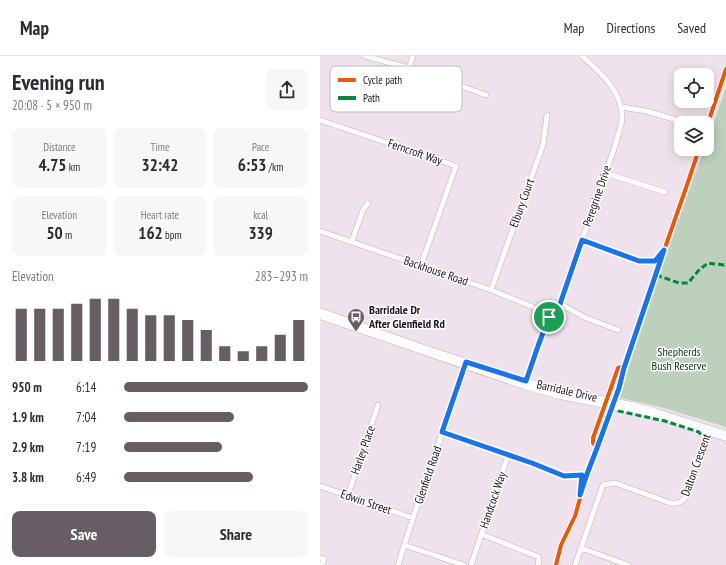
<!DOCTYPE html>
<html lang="en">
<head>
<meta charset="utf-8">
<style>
	:root { --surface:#fff; --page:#f7f7f7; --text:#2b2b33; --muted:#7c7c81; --line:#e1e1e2; --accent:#665d65 }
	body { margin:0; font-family:"PT Sans Narrow",sans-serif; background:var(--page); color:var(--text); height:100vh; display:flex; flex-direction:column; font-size:15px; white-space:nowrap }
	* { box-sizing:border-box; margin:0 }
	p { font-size:13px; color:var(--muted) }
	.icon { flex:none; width:22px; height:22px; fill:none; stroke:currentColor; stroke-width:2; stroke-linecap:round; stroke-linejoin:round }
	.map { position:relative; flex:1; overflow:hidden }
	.panel { display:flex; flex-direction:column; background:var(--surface); width:320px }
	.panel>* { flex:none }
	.buttons { position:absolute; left:354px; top:12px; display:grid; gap:8px }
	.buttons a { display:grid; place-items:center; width:40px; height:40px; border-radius:8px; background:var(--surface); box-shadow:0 2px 10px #0003; font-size:20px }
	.pin { position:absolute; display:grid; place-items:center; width:34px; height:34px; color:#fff; margin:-17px; border:2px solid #fff; border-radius:50%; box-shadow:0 1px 4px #0007 }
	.round { display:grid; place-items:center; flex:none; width:42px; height:42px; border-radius:8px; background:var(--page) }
	.overview { display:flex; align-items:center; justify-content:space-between; height:68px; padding:0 12px }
	h1 { font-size:22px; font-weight:800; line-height:30px }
	.stats { display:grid; grid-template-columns:repeat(3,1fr); gap:6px; height:68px; padding:4px 12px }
	.stats div { display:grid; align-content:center; border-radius:8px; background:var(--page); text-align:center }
	.stats b { font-size:17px; font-weight:800 }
	.stats small { font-size:11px; font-weight:400 }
	.stats p { font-size:11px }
	.chart { height:112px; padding:8px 12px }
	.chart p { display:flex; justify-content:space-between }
	.chart svg { width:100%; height:72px; margin-top:4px; stroke:var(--accent); stroke-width:6 }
	.cta { display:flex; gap:8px; margin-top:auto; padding:8px 12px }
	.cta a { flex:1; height:46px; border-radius:8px; background:var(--accent); color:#fff; font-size:16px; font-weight:800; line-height:46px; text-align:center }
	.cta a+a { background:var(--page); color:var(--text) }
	ul { padding:0 12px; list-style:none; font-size:13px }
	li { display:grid; grid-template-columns:64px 48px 1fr; align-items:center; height:30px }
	li i { height:10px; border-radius:5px; background:var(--accent) }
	header { display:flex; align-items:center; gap:24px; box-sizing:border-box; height:56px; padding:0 20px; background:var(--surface); border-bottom:1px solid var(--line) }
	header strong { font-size:19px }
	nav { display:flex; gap:22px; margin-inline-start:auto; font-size:14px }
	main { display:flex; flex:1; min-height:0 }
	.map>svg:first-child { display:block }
</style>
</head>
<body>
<header>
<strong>Map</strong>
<nav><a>Map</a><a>Directions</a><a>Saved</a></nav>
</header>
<main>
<section class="panel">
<div class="overview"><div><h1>Evening run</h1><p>20:08 · 5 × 950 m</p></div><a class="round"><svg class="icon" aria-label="share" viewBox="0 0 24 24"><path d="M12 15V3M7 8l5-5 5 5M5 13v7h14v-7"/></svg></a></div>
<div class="stats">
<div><p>Distance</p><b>4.75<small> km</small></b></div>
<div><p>Time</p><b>32:42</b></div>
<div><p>Pace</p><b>6:53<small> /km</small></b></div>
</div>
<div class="stats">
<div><p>Elevation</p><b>50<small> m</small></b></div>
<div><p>Heart rate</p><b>162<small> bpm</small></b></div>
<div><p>kcal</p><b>339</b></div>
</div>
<div class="chart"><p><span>Elevation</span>283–293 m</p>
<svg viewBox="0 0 160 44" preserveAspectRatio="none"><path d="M5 44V12M15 44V12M25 44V12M35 44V9M45 44V6M55 44V6M65 44V12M75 44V16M85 44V16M95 44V19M105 44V25M115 44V35M125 44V38M135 44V35M145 44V28M155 44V19"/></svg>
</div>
<ul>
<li><b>950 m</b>6:14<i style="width:100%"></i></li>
<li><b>1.9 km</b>7:04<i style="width:60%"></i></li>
<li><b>2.9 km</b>7:19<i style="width:53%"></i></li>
<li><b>3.8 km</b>6:49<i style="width:70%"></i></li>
</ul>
<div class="cta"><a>Save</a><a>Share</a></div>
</section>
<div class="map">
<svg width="406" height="509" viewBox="0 0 406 509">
	<rect width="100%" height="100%" fill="#efe2ed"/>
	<path fill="#bcd0bb" d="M406 32V371L344 352 301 342 300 341 315 288 384 93H387V85Z"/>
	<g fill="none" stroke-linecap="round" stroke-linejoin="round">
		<defs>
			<path id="minor" d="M45 0 89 12 166 39
				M89 12 93 0
				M301 51 326 55 367 67
				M0 64 136 110 101 209
				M285 117 345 136
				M0 175 171 234 218 253 229 261
				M262 184 319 205
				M32 185 43 154 48 147
				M171 234 223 89 227 59
				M240 248 266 262 298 274
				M205 327 218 290 229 261 240 248 295 90C297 82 301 72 302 63 303 36 281 17 262 0
				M122 376 188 399 151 509
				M188 399 212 407 244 420
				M0 430 93 462
				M28 439 58 349
				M161 478 219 501 218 509
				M84 489 144 509
				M261 492 308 509
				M0 502 4 503 2 509
				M78 509 93 462 146 307
				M255 509 283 429 295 427 350 447C360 448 362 446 368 438L389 373"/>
			<path id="tertiary" d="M0 255 101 291 205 325 248 337 312 349 337 356 406 378
				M0 260 204 330 240 340 285 349 338 361 406 382"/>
		</defs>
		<use href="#minor" stroke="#bbb2ba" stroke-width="6"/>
		<use href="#tertiary" stroke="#bbb2ba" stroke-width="7"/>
		<use href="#minor" stroke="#fdfbfc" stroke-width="5"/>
		<use href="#tertiary" stroke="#fdfbfc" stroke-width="6"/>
		<path stroke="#00873e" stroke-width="3" stroke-dasharray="6 3" stroke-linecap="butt" d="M336 219 359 227H368L379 214 388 207 404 209 406 208
			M289 353 345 365 379 376 381 379"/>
		<defs>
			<path id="cycleway" d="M387 70 406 13
				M277 392 273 387V382L298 312 301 311
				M236 509 241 489 255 460 267 418 288 363 340 206 368 126 379 93"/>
		</defs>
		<use href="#cycleway" stroke="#fff" stroke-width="6"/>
		<use href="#cycleway" stroke="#e8590c" stroke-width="4"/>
	</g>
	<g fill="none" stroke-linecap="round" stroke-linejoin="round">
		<defs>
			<path id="route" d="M262 184 319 205H335L344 194 304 312 299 332 277 392 267 418 260 439 262 419 244 420 212 407 122 376 146 306 206 325 218 290 229 261 240 248Z"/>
		</defs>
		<use href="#route" stroke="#fff" stroke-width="8"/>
		<use href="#route" stroke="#1a73e8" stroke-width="5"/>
	</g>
	<defs>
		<symbol id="bus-pin" viewBox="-11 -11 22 30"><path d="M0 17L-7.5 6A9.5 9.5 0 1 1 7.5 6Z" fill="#665d65" stroke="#fff"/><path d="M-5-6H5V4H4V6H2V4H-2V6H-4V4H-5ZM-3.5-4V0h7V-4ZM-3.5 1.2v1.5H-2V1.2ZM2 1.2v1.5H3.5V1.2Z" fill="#fff"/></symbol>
	</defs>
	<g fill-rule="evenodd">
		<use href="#bus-pin" x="26" y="251" width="20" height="27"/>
	</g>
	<g text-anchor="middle" stroke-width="3" stroke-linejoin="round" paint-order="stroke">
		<g font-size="12" fill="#1d151c" stroke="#fff">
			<text transform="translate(95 96) rotate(19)" y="4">Ferncroft Way</text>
			<text transform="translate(277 140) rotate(-71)" y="4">Peregrine Drive</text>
			<text transform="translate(202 147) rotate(-70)" y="4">Elbury Court</text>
			<text transform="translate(116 215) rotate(19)" y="4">Backhouse Road</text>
			<text transform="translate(247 335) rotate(13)" y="4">Barridale Drive</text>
			<text transform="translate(43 394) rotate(-71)" y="4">Harley Place</text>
			<text transform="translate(376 409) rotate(-70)" y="4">Dalton Crescent</text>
			<text transform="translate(108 419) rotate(-71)" y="4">Glenfield Road</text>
			<text transform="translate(173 444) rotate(-71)" y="4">Handcock Way</text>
			<text transform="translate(46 446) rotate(19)" y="4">Edwin Street</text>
		</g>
		<g font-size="12" font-weight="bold" fill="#1d151c" stroke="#fff" text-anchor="start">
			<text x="49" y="258">Barridale Dr<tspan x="49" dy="14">After Glenfield Rd</tspan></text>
		</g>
		<g font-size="12" fill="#0b360f" stroke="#fff">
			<text x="359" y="300">Shepherds<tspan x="359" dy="14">Bush Reserve</tspan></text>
		</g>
	</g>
	<rect x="10" y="10" width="132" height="46" rx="6" fill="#fff" stroke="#bbb9bb" stroke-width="1"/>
	<rect x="18" y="22" width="18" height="4" fill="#e8590c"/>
	<rect x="18" y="40" width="18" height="4" fill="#00873e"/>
	<g font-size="11" fill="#1d151c">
		<text x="43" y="28">Cycle path</text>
		<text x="43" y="46">Path</text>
	</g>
</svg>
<div class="buttons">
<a><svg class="icon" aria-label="locate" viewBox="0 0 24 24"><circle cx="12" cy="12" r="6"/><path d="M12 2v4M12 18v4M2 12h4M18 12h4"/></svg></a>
<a><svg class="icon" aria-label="layers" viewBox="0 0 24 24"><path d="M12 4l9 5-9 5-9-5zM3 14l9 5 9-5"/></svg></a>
</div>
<div class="pin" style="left:229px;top:261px;background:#1e9e55"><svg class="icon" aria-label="arrive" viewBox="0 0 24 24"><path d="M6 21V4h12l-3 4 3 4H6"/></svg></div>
</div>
</main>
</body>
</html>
